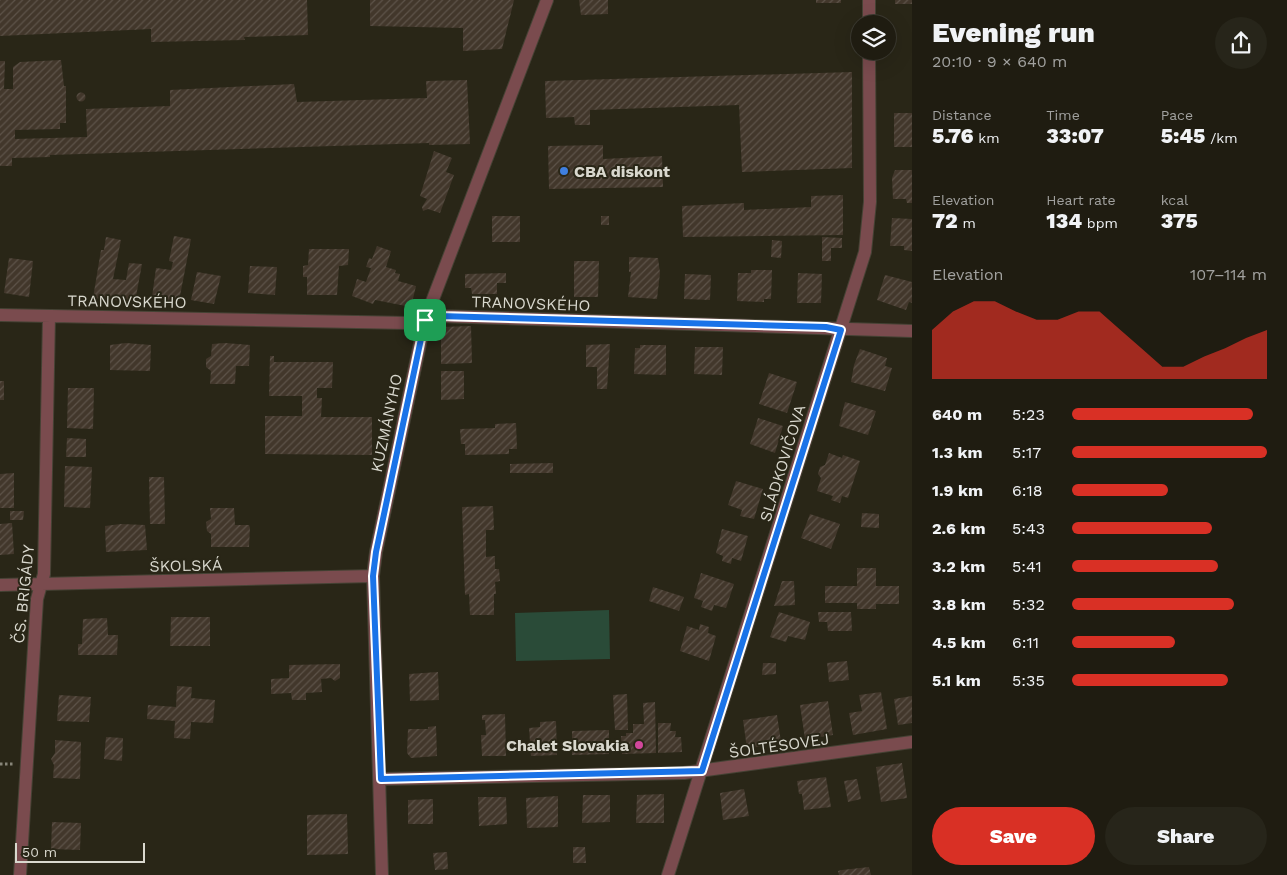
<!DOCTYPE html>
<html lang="en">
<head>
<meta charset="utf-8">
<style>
	:root { --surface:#1f1c11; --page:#27251a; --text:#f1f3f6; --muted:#a1a19f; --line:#3c3a31; --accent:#d93025 }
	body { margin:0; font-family:"Work Sans",sans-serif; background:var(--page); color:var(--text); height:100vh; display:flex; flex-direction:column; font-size:19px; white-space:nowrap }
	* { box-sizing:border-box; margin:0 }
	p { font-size:16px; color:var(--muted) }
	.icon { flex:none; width:28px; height:28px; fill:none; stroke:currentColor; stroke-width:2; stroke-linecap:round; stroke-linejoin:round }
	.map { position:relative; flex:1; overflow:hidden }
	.drawer { display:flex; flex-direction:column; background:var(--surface); width:375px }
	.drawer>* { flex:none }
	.tools { position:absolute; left:851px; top:15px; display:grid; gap:10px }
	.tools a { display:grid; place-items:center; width:45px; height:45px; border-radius:50%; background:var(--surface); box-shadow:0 5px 20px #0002,0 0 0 1px var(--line); font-size:25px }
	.scale { position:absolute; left:15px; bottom:12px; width:130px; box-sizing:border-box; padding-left:5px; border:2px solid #d9d8ce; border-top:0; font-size:14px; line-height:18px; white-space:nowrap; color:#d9d8ce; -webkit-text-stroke:4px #292617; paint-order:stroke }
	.pin { position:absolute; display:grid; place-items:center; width:42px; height:42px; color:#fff; margin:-21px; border-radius:10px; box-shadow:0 2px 8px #0006 }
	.round { display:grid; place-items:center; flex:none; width:52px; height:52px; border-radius:26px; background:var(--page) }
	.headline { display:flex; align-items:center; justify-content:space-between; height:85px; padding:0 20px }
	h1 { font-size:28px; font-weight:800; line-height:38px }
	.stats { display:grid; grid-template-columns:repeat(3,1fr); gap:8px; height:85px; padding:5px 20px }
	.stats div { display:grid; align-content:center }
	.stats b { font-size:21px; font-weight:800 }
	.stats small { font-size:14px; font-weight:400 }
	.stats p { font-size:14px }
	.chart { height:140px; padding:10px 20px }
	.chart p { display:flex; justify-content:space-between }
	.chart svg { width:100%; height:90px; margin-top:5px; fill:var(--accent); opacity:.7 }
	.cta { display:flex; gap:10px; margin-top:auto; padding:10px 20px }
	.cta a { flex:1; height:58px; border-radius:30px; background:var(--accent); color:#fff; font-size:20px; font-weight:800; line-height:58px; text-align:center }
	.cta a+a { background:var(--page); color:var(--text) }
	ul { padding:0 20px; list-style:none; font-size:16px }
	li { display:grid; grid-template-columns:80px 60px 1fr; align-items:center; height:38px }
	li i { height:12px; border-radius:6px; background:var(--accent) }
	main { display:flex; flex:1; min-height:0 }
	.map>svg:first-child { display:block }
</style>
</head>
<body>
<main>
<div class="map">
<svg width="912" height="875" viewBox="0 0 912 875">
	<defs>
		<pattern id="building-hatch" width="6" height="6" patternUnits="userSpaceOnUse" patternTransform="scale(1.25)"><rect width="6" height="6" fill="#42372b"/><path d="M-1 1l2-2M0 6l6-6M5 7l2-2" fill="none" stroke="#5d5349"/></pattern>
	</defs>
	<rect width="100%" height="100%" fill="#292617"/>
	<path fill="#2a4b38" d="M609 610 610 659 516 661 515 613Z"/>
	<path fill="url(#building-hatch)" d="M0 0H307L308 35 244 37 245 40 151 42V29L0 36Z
		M370 0H514L502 49 463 51V28L370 26Z
		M579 0H608V14L581 15Z
		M816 0H841V3H816Z
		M895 0H912V4H895Z
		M61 60 64 86H66V123H60V129L15 130V139L87 137 86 109 170 106V90L294 84 297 102 427 98 426 81 467 80 470 144 429 145V143L50 155V157L12 158V166H0V61H5L4 89H13V67L20 62Z
		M852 72V168L742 172 739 105 590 110V125H575L574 117 546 118 545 81Z
		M76.5 97a4.5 4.5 0 1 1 9 0a4.5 4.5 0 1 1-9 0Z
		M894 113H912V147H894Z
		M603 145V159L662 156 663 187 549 189 548 146Z
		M434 151 452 158 446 172 454 175 440 213 428 209 423 211 422 207 427 199 420 196Z
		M895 170H912V203H907L906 199H893L892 178Z
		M843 195V235L683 237 682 206 744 203V210L811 207V196Z
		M492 216H520V242H492Z
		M601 216H609V225H601Z
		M892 218 912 219V251L904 250V246H890Z
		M174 236 191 239 179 301 156 300 152 297 156 268 171 270 173 262 169 261Z
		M106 237 121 240 113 279 126 280 129 263 142 264 135 302 93 298 101 250H104Z
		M822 237 842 238V248H831V261H822Z
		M772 240 782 241 781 258 771 257Z
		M377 246 391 251 386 267 396 270 395 273 400 274 398 281 416 286 411 307 375 300 373 304 352 296 357 279 366 282 371 268 366 267 369 258 372 259Z
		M309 249H349L348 265 339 266 337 295H307V277H303V266L308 265Z
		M629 257 658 258 660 273 657 299 628 297 631 272H629Z
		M9 258 33 261 29 297 4 293Z
		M574 261H599L598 297H574Z
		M250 266 277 267 275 295 248 293Z
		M751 270H772L771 299H764V302L737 301 738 273H751Z
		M197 272 221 276 214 304 191 300Z
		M506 273V283H497V294H472L471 288H465V274Z
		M798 273 822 274 821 303H797Z
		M685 274 711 275 710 300 684 299Z
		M885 275 912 282V303L909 302 906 310 877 300Z
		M471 326 472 363 441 364V327Z
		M126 343 151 345 150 371 110 370V345Z
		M225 343 250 345 249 366H236L235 384H210L211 371 206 367V359L211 356 212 344Z
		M610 344 607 389H597V367H586V345Z
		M640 345H666V375L634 374 635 348H640Z
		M695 347H723L722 375 694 374Z
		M860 349 887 358 885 366 892 368 885 391 851 382 854 365Z
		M270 356H274V362H333L332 388H317V398H322L321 417H372V455L265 454V416H302V396H269Z
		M441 371H464V399L441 400Z
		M769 373 797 382 787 413 759 404Z
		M0 381H4V400H0Z
		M68 388H94L93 429 67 428Z
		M845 402 876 411 868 435 839 426Z
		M758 418 783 426 775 453 750 444Z
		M516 423 517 449H509V454L465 455V444H461L460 429 495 428V424Z
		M67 438 86 439V457H66Z
		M829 453 842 458 843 455 860 461 848 498 842 496 840 503 831 500 833 496 817 491 821 478 818 474 820 467 825 465Z
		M553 463V473H510V464Z
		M65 466 92 467 90 508 64 507Z
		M14 473V508H0V474Z
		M149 477H164L165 524H150Z
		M736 481 763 489 754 519 740 516 742 510 728 505Z
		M493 506 494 530H486V557L495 556V569H499L500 581 495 582 496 594H494V615H470L469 594 465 595 462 507Z
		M210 508H234L235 525H249L250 528 249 547H211V534L207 531 206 522 211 519Z
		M10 511H24L23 520H10Z
		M862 513 879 514V528L861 527Z
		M810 514 840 524 831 549 801 538Z
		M12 523 14 554 0 555V524Z
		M121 524 145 525 147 550 106 552 105 526Z
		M722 529 748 536 741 561 732 558 731 564 722 561 723 556 716 553Z
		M857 568H876V586H899V604H876V609H857V603H825V586H857Z
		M701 573 734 584 726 608 714 605 712 611 701 607 703 601 694 598Z
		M782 581H794L795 605 774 606Z
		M653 587 684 597 679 611 649 601Z
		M779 612 810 622 805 640 788 636 786 642 770 637Z
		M818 612H851L852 631H828L827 622H819Z
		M171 617H210V646H170Z
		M107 618 108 635H118L117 655H78V644H82L83 619Z
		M700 624 709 627 708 633 716 636 709 661 680 651 687 626 699 630Z
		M847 661 849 680 829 682 827 663Z
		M763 663H776V674L762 675Z
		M340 664V678L335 681 331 678 321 679 322 692 306 693V700H292L291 693 271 694V679L289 678V665Z
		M438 672 439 700 410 701 409 674Z
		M177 686 192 687 191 698 215 700 213 723 191 722 190 739 174 738 175 721 147 719 148 705 176 707Z
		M881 692 887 729 853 735 849 713 862 711 859 695Z
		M627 694 628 730H615L613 695Z
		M59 695 91 697 89 722 57 721Z
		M912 696V723L898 725 894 699Z
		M828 701 833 735 805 739 800 705Z
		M655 702 656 753 622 754 621 736H626V733H633V724H644L643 703Z
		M505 714 506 756H482L481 735H486L485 720H482V715Z
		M777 715 781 742 747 749 743 720Z
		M556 721 557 755 531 756 529 728 540 727V722Z
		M658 723H671L670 731H676L675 737H681L682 752 658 753Z
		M436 726 437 756 411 758 407 753 408 729H428V727Z
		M609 730V754L572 755V731Z
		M106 737 123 738 122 761 104 759Z
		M55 740 81 742 80 779 53 778 54 765 51 759 55 753Z
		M902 763 907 798 881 802 876 767Z
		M826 777 831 807 804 810 802 794H799L797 781Z
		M857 779 861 799 848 802 844 781Z
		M744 789 749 816 723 820 720 793Z
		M664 794V823H636L637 795Z
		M583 795H610V822L582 823Z
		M558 796V827L527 828 526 798Z
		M478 797H506L507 824 479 826Z
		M433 799V824H408V800Z
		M347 814 348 854 307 855V815Z
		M52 822 81 823 80 850 51 849Z
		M573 847H585L586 863H573Z
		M447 852 448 869 435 870 433 853Z
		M869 867 871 875H839L838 871 842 870Z"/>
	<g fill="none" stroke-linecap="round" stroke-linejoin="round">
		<defs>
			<path id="minor" d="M869 0V24
				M0 315 408 323 439 316 912 331
				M0 585 373 576
				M381 779 684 773 912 742
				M20 875 37 599 44 574 49 316
				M382 875 373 576 376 552 425 320 547 0
				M668 875 865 252 870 202 869 51"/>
		</defs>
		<use href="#minor" stroke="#454234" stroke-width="14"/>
		<path stroke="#878579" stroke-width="3" stroke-dasharray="2.5 2.5" stroke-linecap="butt" d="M0 764H13"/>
		<use href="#minor" stroke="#7a4b4e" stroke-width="12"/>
	</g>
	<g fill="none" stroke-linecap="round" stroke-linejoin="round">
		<defs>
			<path id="route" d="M439 316 826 327 841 330 702 771 381 779 373 576 376 552 425 320Z"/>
		</defs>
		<use href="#route" stroke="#fff" stroke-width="10"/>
		<use href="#route" stroke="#1a73e8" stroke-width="6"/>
	</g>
	<circle fill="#3f7fe0" stroke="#292617" stroke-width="2" cx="564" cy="171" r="5"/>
	<circle fill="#d1479c" stroke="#292617" stroke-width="2" cx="639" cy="745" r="5"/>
	<g text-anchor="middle" stroke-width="4" stroke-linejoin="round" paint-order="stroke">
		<g font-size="16" font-weight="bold" fill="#d9d8ce" stroke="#292617" text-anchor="start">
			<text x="574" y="177">CBA diskont</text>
			<text x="629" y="751" text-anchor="end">Chalet Slovakia</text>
		</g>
		<g font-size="16" fill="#d9d8ce" stroke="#292617">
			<text transform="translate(127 301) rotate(1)" y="6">TRANOVSKÉHO</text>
			<text transform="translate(531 303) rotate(2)" y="6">TRANOVSKÉHO</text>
			<text transform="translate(386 423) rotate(-78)" y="6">KUZMÁNYHO</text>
			<text transform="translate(782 463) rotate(-73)" y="6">SLÁDKOVIČOVA</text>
			<text transform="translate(186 565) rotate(-1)" y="6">ŠKOLSKÁ</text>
			<text transform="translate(23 594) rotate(-84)" y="6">ČS. BRIGÁDY</text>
			<text transform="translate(779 745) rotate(-8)" y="6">ŠOLTÉSOVEJ</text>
		</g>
	</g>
</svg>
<div class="tools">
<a><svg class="icon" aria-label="layers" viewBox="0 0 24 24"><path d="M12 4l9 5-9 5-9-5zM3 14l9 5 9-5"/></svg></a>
</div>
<div class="scale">50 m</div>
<div class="pin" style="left:425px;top:320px;background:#1e9e55"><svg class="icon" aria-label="arrive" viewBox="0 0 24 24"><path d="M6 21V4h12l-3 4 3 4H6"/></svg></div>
</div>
<section class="drawer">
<div class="headline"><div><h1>Evening run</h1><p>20:10 · 9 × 640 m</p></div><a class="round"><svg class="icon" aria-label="share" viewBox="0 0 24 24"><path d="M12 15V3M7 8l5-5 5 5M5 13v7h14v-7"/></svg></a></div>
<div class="stats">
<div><p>Distance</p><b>5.76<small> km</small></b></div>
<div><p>Time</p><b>33:07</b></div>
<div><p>Pace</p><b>5:45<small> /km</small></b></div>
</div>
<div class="stats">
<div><p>Elevation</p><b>72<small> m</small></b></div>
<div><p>Heart rate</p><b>134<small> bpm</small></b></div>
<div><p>kcal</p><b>375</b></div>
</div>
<div class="chart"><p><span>Elevation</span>107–114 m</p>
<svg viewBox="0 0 160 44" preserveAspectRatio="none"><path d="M0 44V20L10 11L20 6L30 6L40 11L50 15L60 15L70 11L80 11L90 20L100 29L110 38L120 38L130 33L140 29L150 24L160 20V44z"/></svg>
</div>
<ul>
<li><b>640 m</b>5:23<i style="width:93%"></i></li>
<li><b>1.3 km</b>5:17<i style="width:100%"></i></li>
<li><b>1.9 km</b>6:18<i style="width:49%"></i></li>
<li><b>2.6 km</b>5:43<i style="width:72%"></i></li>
<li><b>3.2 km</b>5:41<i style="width:75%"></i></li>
<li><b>3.8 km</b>5:32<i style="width:83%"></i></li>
<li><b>4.5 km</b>6:11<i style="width:53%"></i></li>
<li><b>5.1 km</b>5:35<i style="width:80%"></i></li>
</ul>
<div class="cta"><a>Save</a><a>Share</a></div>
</section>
</main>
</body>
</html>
